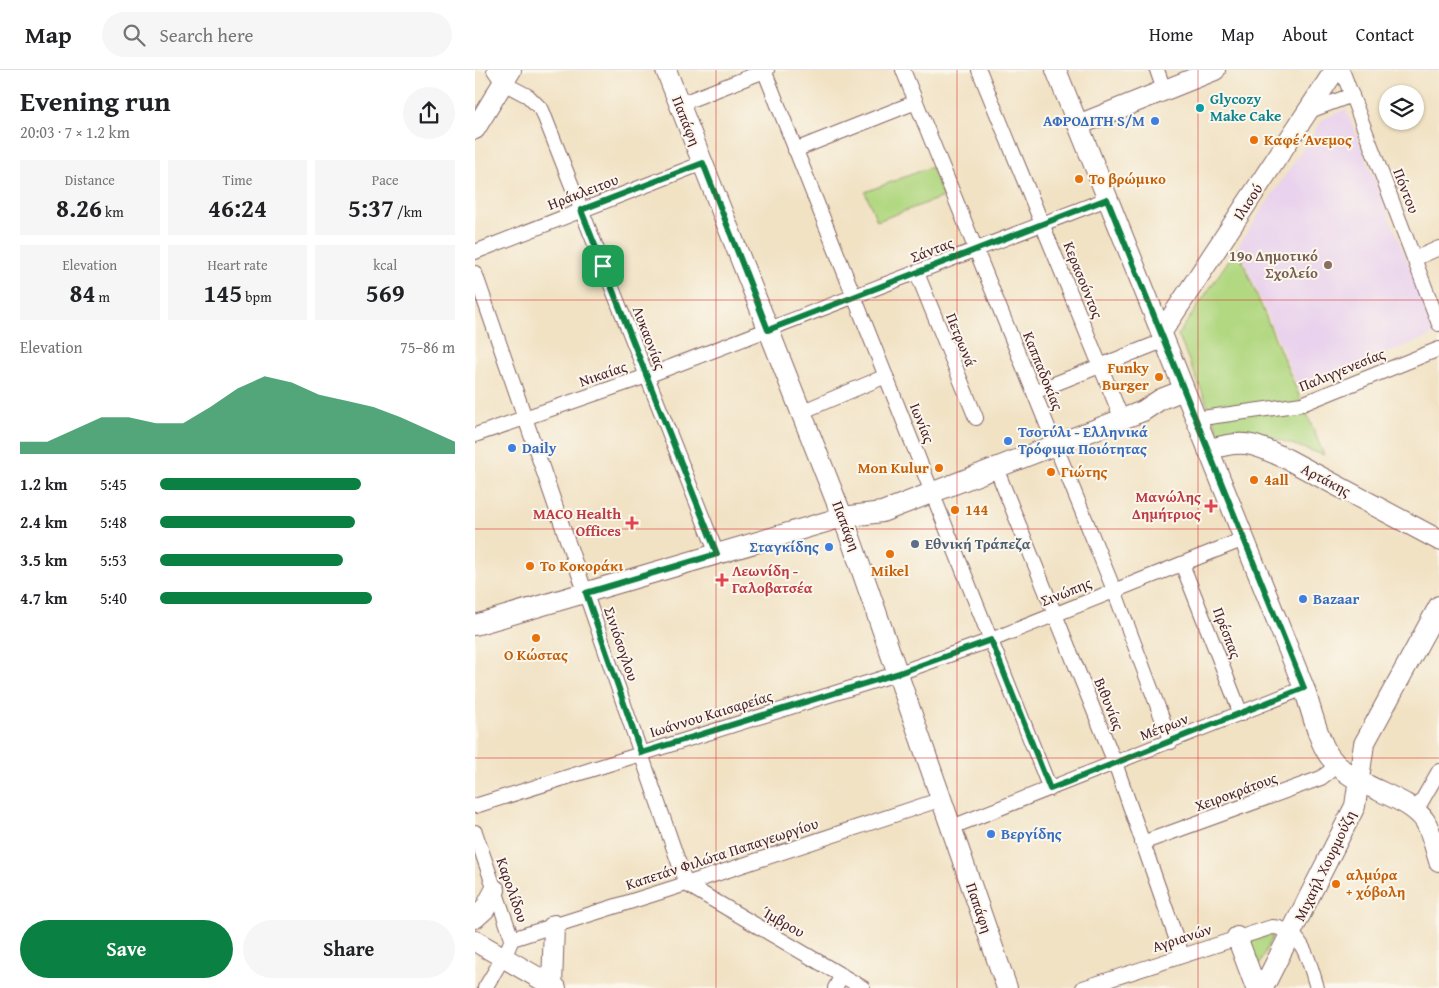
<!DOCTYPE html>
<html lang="en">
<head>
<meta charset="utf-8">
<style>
	:root { --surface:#fff; --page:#f6f6f6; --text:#202124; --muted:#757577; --line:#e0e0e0; --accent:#0b8043 }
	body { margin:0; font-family:"Gentium Book Plus",serif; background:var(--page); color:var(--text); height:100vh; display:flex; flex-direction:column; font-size:19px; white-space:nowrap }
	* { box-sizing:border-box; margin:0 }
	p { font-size:16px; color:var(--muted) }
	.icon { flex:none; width:28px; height:28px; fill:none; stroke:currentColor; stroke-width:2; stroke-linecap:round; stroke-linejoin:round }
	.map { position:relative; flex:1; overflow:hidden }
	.details { display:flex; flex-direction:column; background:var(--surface); width:475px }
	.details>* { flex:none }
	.controls { position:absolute; left:904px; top:15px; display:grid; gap:10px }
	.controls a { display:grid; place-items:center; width:45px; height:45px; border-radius:50%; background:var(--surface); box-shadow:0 1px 4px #0004; font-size:25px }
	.pin { position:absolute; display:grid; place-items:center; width:42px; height:42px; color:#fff; margin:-21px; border-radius:10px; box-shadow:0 2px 8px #0006 }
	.round { display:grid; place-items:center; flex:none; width:52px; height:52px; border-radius:26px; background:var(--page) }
	.overview { display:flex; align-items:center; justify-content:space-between; height:85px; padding:0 20px }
	h1 { font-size:28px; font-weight:800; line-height:38px }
	.metrics { display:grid; grid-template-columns:repeat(3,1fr); gap:8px; height:85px; padding:5px 20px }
	.metrics div { display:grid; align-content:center; border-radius:0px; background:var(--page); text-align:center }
	.metrics b { font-size:25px; font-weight:800 }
	.metrics small { font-size:14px; font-weight:400 }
	.metrics p { font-size:14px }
	.chart { height:140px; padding:10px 20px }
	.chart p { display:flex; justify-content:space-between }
	.chart svg { width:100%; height:90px; margin-top:5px; fill:var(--accent); opacity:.7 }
	.cta { display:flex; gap:10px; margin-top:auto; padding:10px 20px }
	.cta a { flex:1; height:58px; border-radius:30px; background:var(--accent); color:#fff; font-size:20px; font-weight:800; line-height:58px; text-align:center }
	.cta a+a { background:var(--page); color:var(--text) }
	ul { padding:0 20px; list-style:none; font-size:16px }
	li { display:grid; grid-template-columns:80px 60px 1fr; align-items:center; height:38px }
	li i { height:12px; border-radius:6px; background:var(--accent) }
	header { display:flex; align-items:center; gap:30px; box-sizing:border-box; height:70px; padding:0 25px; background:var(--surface); border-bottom:1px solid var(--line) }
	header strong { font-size:24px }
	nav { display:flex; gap:28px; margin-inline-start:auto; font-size:18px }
	.search { width:350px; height:45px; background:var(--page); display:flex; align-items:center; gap:12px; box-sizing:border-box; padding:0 18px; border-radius:28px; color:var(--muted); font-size:19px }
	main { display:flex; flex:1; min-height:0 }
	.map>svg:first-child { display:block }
</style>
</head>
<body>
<header>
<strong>Map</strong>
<div class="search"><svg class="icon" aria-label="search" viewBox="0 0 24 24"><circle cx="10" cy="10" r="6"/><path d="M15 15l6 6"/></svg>Search here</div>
<nav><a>Home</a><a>Map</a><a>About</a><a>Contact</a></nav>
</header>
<main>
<section class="details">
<div class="overview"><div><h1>Evening run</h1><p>20:03 · 7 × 1.2 km</p></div><a class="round"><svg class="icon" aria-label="share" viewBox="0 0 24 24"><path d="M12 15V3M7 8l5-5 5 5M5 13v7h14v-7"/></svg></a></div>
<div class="metrics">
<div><p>Distance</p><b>8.26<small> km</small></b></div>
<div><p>Time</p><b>46:24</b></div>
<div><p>Pace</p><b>5:37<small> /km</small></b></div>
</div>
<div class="metrics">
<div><p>Elevation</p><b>84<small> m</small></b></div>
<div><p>Heart rate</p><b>145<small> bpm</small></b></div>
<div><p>kcal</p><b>569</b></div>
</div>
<div class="chart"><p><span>Elevation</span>75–86 m</p>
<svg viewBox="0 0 160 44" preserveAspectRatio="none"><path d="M0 44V38L10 38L20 32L30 26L40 26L50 29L60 29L70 21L80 12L90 6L100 9L110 15L120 18L130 21L140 26L150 32L160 38V44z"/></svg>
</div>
<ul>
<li><b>1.2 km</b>5:45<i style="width:68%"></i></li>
<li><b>2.4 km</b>5:48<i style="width:66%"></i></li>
<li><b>3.5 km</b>5:53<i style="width:62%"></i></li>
<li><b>4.7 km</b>5:40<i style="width:72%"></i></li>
</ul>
<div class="cta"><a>Save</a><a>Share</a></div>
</section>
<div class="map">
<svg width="964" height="918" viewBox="0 0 964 918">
	<rect width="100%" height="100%" fill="#fbf7ec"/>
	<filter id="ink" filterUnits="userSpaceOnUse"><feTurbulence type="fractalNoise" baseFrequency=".02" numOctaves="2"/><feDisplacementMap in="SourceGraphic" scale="10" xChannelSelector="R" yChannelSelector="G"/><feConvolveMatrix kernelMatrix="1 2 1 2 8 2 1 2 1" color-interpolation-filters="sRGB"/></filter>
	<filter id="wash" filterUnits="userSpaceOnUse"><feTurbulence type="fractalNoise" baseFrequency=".0096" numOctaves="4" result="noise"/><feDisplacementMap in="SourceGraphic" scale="20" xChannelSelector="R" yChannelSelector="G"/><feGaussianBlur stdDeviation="1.12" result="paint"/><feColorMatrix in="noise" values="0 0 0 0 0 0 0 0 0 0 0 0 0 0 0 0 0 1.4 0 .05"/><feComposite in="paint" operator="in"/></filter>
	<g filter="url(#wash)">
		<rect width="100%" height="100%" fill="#f1e2c4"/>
		<path fill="#e9d2ed" d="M871 39 942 215 959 265 823 317 763 176 848 49Z"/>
		<path fill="#b2d882" stroke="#7e7c56" d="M456 97 468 127 402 151 390 122Z
			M762 178 849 385 772 359 763 358 744 361 703 265Z
			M796 864 798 865 783 897 770 874Z"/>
	</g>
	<g filter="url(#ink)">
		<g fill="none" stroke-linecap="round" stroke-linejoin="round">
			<defs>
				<path id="street" d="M19 0 28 13 53 26 67 40 242 484
					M289 0 575 719
					M428 0 639 520 696 672
					M504 0 647 349
					M682 0 689 20
					M867 0 964 254
					M205 34 292 0
					M832 42 877 25
					M320 80 441 32
					M0 182 228 93
					M939 189 964 178
					M0 203 211 814 388 918
					M442 203 501 348
					M559 322 688 271
					M326 342 411 306
					M720 349 827 334 964 279
					M0 365 172 306 632 129
					M521 398 640 693 707 885
					M707 494 766 644
					M0 736 424 603 516 570 769 469
					M941 741 964 701
					M477 757 829 618
					M0 762 37 869 32 881 10 918
					M667 773 846 708 863 695
					M37 869 211 814 467 729
					M360 918 367 905
					M608 918 797 857C828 858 835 894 842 918"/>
				<path id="secondary" d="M191 0 373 461 532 918
					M581 0 829 618C836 638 843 671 855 687 880 720 932 724 950 751 957 763 960 779 964 791
					M603 55 740 0
					M0 59 36 0
					M686 263 860 0
					M733 380C769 368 779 374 812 389L964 470
					M0 555 368 447 407 442 668 341 686 329 709 320
					M0 848 10 839 20 820
					M762 867 781 918
					M0 871 81 918
					M77 916 79 855
					M788 918 880 736 889 674 964 536"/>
			</defs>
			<use href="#street" stroke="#846361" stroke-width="16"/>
			<use href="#secondary" stroke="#846361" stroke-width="22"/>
			<use href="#street" stroke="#fff" stroke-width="14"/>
			<use href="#secondary" stroke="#fff" stroke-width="20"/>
		</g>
	</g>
	<g fill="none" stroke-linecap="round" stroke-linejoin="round" filter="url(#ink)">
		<defs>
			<path id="route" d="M228 93 293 260 632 129 829 618 575 719 516 570 424 603 166 683 111 523 242 484 106 140Z"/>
		</defs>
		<use href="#route" stroke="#fff" stroke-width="10"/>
		<use href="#route" stroke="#0b8043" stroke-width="6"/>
	</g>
	<path fill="none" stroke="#d62828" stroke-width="1" stroke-opacity="0.55" d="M241 0V918M482 0V918M723 0V918M0 230H964M0 459H964M0 688H964"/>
	<circle fill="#0f9aa8" stroke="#fbf7ec" stroke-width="2" cx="725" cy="38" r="5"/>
	<g fill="#3f7fe0" stroke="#fbf7ec" stroke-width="2">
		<circle cx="680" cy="51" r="5"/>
		<circle cx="533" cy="371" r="5"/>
		<circle cx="37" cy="378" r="5"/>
		<circle cx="354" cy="477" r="5"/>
		<circle cx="828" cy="529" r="5"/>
		<circle cx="516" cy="764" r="5"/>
	</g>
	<g fill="#e8710a" stroke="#fbf7ec" stroke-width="2">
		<circle cx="779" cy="70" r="5"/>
		<circle cx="604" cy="109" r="5"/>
		<circle cx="684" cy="307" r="5"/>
		<circle cx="464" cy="398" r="5"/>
		<circle cx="576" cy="402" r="5"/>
		<circle cx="779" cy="410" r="5"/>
		<circle cx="480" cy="440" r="5"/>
		<circle cx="415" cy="484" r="5"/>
		<circle cx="55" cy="496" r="5"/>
		<circle cx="61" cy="568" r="5"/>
		<circle cx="861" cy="814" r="5"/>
	</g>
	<circle fill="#8d6e63" stroke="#fbf7ec" stroke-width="2" cx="853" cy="195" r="5"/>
	<g fill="#e0444e" stroke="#fbf7ec" stroke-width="2">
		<path d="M733.5 428.5h5v5h5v5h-5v5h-5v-5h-5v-5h5z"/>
		<path d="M154.5 445.5h5v5h5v5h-5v5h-5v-5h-5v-5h5z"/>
		<path d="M244.5 502.5h5v5h5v5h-5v5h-5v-5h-5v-5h5z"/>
	</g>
	<circle fill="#5c6f8a" stroke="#fbf7ec" stroke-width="2" cx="440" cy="474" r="5"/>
	<g text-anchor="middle" stroke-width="4" stroke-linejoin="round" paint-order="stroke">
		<g font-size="15" font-weight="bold" fill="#0d838f" stroke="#fbf7ec" text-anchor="start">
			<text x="735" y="34">Glycozy<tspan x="735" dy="17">Make Cake</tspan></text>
		</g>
		<g font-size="15" fill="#4a1f2b" stroke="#fbf7ec">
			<text transform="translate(211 51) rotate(68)" y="5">Παπάφη</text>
			<text transform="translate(931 121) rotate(69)" y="5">Πόντου</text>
			<text transform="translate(108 122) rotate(-21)" y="5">Ηράκλειτου</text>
			<text transform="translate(773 132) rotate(-57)" y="5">Ιλισού</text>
			<text transform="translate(457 180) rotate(-21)" y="5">Σάντας</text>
			<text transform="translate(608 210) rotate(68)" y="5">Κερασούντος</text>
			<text transform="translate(174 268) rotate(69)" y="5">Λυκαονίας</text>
			<text transform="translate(486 270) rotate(68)" y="5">Πετρωνά</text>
			<text transform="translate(867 300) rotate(-22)" y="5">Παλιγγενεσίας</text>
			<text transform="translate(568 301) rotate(68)" y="5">Καππαδοκίας</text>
			<text transform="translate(128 304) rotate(-19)" y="5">Νικαίας</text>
			<text transform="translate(447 353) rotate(68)" y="5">Ιωνίας</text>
			<text transform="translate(851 410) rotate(28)" y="5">Αρτάκης</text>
			<text transform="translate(371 456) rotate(69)" y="5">Παπάφη</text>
			<text transform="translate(591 522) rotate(-22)" y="5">Σινώπης</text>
			<text transform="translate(752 563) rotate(69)" y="5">Πρέσπας</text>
			<text transform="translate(146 574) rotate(71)" y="5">Σινιόσογλου</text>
			<text transform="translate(634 634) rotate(68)" y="5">Βιθυνίας</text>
			<text transform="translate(236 644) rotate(-17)" y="5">Ιωάννου Καισαρείας</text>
			<text transform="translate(689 657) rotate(-21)" y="5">Μέτρων</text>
			<text transform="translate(761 722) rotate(-20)" y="5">Χειροκράτους</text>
			<text transform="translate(247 784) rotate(-18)" y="5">Καπετάν Φιλώτα Παπαγεωργίου</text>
			<text transform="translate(850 796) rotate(-64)" y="5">Μιχαήλ Χουρμούζη</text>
			<text transform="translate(37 820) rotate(71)" y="5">Καρολίδου</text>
			<text transform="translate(504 838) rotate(71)" y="5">Παπάφη</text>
			<text transform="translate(308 852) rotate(30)" y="5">Ίμβρου</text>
			<text transform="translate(707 868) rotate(-18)" y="5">Αγριανών</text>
		</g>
		<g font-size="15" font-weight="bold" fill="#366cbe" stroke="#fbf7ec" text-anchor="start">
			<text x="670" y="56" text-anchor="end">ΑΦΡΟΔΙΤΗ S/M</text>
			<text x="543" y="367">Τσοτύλι - Ελληνικά<tspan x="543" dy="17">Τρόφιμα Ποιότητας</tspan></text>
			<text x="47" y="383">Daily</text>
			<text x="344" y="482" text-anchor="end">Σταγκίδης</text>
			<text x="838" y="534">Bazaar</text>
			<text x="526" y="769">Βεργίδης</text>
		</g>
		<g font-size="15" font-weight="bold" fill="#c56008" stroke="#fbf7ec" text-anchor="start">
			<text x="789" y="75">Καφέ Άνεμος</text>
			<text x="614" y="114">Το βρώμικο</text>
			<text x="674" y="303" text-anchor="end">Funky<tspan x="674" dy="17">Burger</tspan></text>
			<text x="454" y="403" text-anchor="end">Mon Kulur</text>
			<text x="586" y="407">Γιώτης</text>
			<text x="789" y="415">4all</text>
			<text x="490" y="445">144</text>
			<text x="65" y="501">Το Κοκοράκι</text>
			<text x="415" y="506" text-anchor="middle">Mikel</text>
			<text x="61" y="590" text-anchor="middle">Ο Κώστας</text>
			<text x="871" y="810">αλμύρα<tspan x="871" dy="17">+ χόβολη</tspan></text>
		</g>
		<g font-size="15" font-weight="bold" fill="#785e54" stroke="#fbf7ec" text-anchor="end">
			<text x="843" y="191">19ο Δημοτικό<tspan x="843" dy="17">Σχολείο</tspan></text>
		</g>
		<g font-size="15" font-weight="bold" fill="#be3a42" stroke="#fbf7ec" text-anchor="end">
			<text x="726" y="432">Μανώλης<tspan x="726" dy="17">Δημήτριος</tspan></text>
			<text x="146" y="449">MACO Health<tspan x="146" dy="17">Offices</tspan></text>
			<text x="257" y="506" text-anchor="start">Λεωνίδη -<tspan x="257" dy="17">Γαλοβατσέα</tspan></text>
		</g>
		<g font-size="15" font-weight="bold" fill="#4e5e75" stroke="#fbf7ec" text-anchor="start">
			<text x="450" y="479">Εθνική Τράπεζα</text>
		</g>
	</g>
</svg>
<div class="controls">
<a><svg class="icon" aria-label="layers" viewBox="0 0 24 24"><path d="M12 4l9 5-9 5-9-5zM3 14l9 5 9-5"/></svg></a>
</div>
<div class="pin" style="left:128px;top:196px;background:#1e9e55"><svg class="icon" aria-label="arrive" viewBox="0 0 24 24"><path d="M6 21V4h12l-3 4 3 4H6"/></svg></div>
</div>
</main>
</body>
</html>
